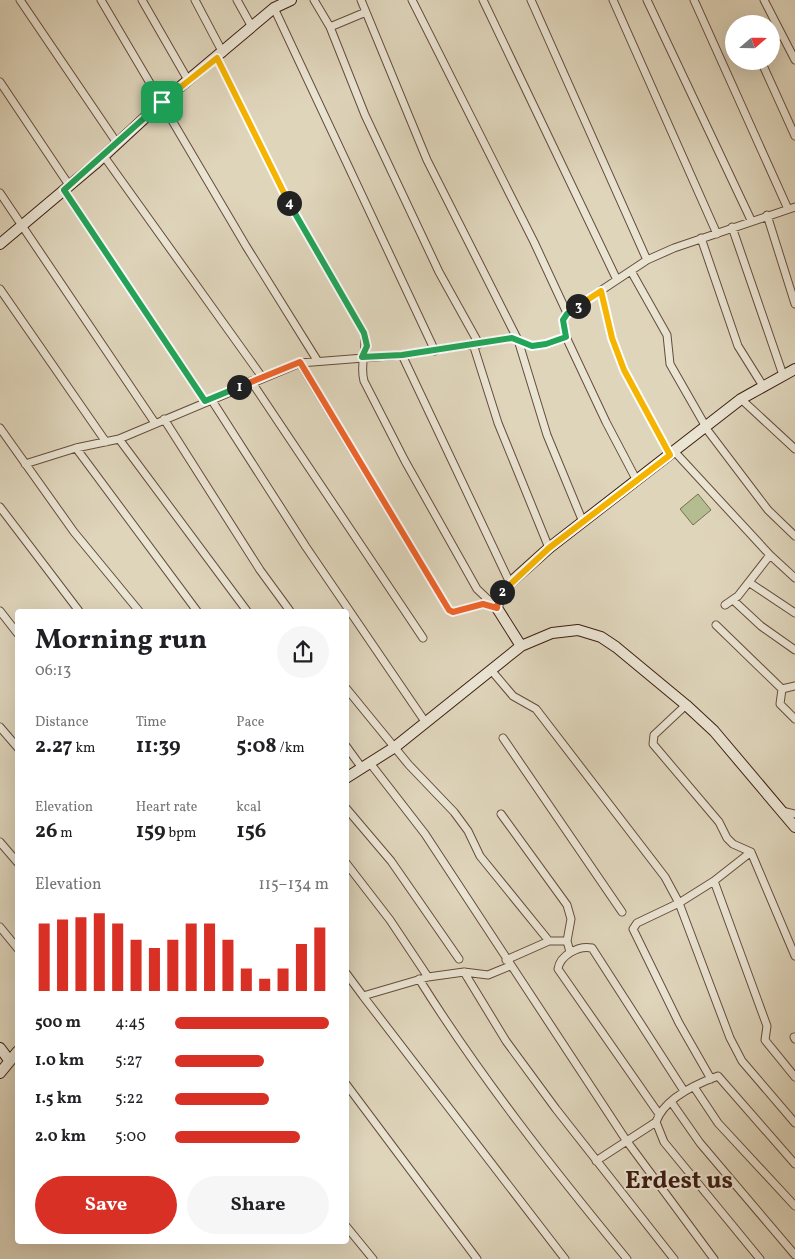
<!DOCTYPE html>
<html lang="en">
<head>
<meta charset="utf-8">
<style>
	:root { --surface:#fff; --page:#f6f6f6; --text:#202124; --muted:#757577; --accent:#d93025 }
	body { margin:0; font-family:Vollkorn,serif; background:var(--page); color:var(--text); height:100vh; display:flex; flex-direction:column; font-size:19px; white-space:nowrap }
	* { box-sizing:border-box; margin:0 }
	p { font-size:16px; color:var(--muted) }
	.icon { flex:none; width:28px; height:28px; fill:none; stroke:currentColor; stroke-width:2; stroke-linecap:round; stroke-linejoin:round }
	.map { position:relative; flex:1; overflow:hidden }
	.panel { position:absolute; left:15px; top:609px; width:334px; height:635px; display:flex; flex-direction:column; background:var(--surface); border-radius:5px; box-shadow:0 5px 20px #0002 }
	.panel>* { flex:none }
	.needle { width:32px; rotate:70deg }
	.fabs { position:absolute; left:725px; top:15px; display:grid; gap:10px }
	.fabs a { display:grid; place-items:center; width:55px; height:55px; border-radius:50%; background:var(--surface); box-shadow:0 5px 20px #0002; font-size:25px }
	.pin { position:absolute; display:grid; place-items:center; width:42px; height:42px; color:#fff; margin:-21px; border-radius:10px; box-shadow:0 2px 8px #0006 }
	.km { position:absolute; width:25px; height:25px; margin:-12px; border-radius:50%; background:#222; color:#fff; font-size:14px; line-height:25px; text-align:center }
	.round { display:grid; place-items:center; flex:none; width:52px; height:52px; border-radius:26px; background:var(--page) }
	.overview { display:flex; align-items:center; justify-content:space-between; height:85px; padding:0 20px }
	h1 { font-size:28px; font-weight:700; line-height:38px }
	.stats { display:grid; grid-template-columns:repeat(3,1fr); gap:8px; height:85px; padding:5px 20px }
	.stats div { display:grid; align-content:center }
	.stats b { font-size:21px; font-weight:700 }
	.stats small { font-size:14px; font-weight:400 }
	.stats p { font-size:14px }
	.chart { height:140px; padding:10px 20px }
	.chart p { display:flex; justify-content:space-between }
	.chart svg { width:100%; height:90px; margin-top:5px; stroke:var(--accent); stroke-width:6 }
	.cta { display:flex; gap:10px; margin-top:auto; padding:10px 20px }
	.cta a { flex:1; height:58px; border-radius:30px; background:var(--accent); color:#fff; font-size:20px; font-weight:700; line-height:58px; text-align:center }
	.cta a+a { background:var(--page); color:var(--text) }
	ul { padding:0 20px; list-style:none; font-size:16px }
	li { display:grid; grid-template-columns:80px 60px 1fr; align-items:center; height:38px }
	li i { height:12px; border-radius:6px; background:var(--accent) }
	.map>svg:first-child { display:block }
</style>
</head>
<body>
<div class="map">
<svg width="795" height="1259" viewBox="0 0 795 1259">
	<rect width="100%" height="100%" fill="#dfd5bb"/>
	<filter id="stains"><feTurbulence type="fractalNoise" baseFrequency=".004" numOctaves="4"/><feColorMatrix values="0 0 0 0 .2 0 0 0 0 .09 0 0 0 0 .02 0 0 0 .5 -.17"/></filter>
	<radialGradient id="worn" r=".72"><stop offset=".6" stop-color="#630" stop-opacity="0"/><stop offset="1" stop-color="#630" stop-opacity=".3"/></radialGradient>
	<path fill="#b3bd8f" stroke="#786e50" d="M698 494 711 510 693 525 680 509Z"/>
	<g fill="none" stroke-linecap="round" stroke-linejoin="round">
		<defs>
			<path id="street" d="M20 0 117 143
				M101 0 246 246 317 360
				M142 0 188 80
				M195 0 223 53
				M237 0 252 27
				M314 0 330 27 365 115 439 272 479 344
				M361 0 427 160 518 340 547 435 583 522
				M412 0 534 242 567 313
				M483 0 617 280
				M531 0 647 260
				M613 0 717 234
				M647 0 751 220
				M694 0 788 209
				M764 0 795 60
				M274 8 435 351
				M330 27 366 12
				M771 39 781 35
				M217 58 289 203 364 333C368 351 359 362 364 381L405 461 477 589 497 608
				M761 61 795 136
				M0 82 69 185
				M103 155 262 377
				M64 190 205 401
				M0 193 155 423
				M767 215 795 304
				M732 227 783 375
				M701 238 738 346 763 386
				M631 271 667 335 670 364 706 427
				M0 289 106 442
				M601 291 612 338 624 370 670 455
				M566 337 606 422 637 481
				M473 344 498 423 549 548
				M402 355 510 583
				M300 363 449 610 453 612 483 604 492 606
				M251 381 423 638
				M211 399 306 547 426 723
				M741 399 795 449
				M164 419 260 570 290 611
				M705 427 768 510 795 536
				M0 428 74 532 139 611
				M119 439 247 611
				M76 448 197 611
				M674 451 770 555 795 578
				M25 464 76 448 119 439 300 363 402 355 512 338 532 346 547 344 566 337 563 320 567 313 647 260 674 248 795 207
				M0 507 79 611
				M750 583 795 613
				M733 600 761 626 795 650
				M725 605 738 596 770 555
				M0 611 18 634
				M716 625 782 689
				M491 670 513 696 536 709 665 877 679 903 730 1038 742 1061 795 1123
				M346 688 409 765 454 812 468 831 480 856 549 941
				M782 689 780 704 795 719
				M782 689 795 686
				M686 705 654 735 653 744 719 822 727 838 733 844 751 852 795 956
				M0 727 18 748
				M503 738 622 912
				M346 746 362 768
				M370 763 425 834 626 1140 714 1259
				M346 808 391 861 459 959
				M782 811 795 814
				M501 814 567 905 571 919 567 941
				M0 842 18 863
				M346 863 390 920 428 977
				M714 881 767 1026 765 1040 795 1077
				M0 927 18 949
				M506 960 549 941H567L570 952
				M464 972 506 1041 556 1109 674 1259
				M346 973 363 996 428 977 464 972 488 975 510 966
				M419 979C481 1078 553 1169 627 1259
				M363 996 565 1259
				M794 1037 795 1039
				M711 1079 679 1023 633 929 637 923 679 903 714 881 751 852
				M346 1084 477 1259
				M694 1087 718 1123 795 1206
				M672 1103 700 1143 795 1255
				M659 1114 558 969C560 955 579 945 592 948L684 1091
				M596 1161 656 1122
				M346 1226 373 1259
				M760 1259 664 1142 656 1122C664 1099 696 1084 718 1076L795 1164"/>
			<path id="secondary" d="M0 244 95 164 162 102 274 8 291 0
				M521 646 497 608 499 595 510 583 549 548 741 399 795 369
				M346 778 395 747 521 646 552 633 578 630 601 637 616 647 686 705 714 731 795 827
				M0 1048 9 1060
				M0 1073 18 1051"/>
		</defs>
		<use href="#street" stroke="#664c3c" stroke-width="9"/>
		<use href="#secondary" stroke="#3e1e12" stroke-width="12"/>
		<use href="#street" stroke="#eae4d3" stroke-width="7"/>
		<use href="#secondary" stroke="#eae4d3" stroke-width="10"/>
	</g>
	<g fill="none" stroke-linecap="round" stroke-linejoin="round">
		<defs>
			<path id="split-1" d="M162 102 64 190 205 401 239 387"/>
			<path id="split-2" d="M239 387 300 362 449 610 453 612 483 604 497 608 499 595 502 592"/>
			<path id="split-3" d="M502 592 549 548 670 455 624 370 612 338 601 291 578 306"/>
			<path id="split-4" d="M289 203 364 333 367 346 362 357 402 355 512 338 532 346 546 344 566 337 563 320 567 314 578 306"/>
			<path id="split-5" d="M162 102 217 58 289 203"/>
		</defs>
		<use href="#split-1" stroke="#fff" stroke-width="10"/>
		<use href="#split-2" stroke="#fff" stroke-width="10"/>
		<use href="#split-3" stroke="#fff" stroke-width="10"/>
		<use href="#split-4" stroke="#fff" stroke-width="10"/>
		<use href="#split-5" stroke="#fff" stroke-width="10"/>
		<use href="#split-1" stroke="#22a559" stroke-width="6"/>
		<use href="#split-2" stroke="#f0652b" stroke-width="6"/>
		<use href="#split-3" stroke="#f5b400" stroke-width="6"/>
		<use href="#split-4" stroke="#22a559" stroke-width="6"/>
		<use href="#split-5" stroke="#f5b400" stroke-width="6"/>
	</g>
	<g text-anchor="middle" stroke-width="4" stroke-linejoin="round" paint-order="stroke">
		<g font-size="25" font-weight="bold" fill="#3e1e12" stroke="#eae4d3">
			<text x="679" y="1188">Erdest us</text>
		</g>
	</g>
	<rect width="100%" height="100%" filter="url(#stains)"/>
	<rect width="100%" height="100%" fill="url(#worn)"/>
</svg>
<div class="fabs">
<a><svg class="needle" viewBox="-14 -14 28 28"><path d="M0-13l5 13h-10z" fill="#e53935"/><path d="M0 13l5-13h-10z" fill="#757577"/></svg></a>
</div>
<div class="pin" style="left:162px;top:102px;background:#1e9e55"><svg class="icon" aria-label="arrive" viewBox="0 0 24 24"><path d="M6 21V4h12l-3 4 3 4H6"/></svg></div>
<b class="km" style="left:239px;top:387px">1</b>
<b class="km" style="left:502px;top:592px">2</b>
<b class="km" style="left:578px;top:306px">3</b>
<b class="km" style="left:289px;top:203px">4</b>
<section class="panel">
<div class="overview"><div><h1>Morning run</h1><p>06:13</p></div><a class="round"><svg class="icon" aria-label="share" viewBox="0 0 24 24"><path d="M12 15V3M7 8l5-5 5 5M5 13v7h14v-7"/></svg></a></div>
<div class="stats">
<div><p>Distance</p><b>2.27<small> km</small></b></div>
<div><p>Time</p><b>11:39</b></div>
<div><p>Pace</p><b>5:08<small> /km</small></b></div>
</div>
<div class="stats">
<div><p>Elevation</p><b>26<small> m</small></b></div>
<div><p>Heart rate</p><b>159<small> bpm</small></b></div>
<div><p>kcal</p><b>156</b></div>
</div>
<div class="chart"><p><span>Elevation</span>115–134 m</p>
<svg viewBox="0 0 160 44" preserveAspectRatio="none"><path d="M5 44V11M15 44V9M25 44V8M35 44V6M45 44V11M55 44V19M65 44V23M75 44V19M85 44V11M95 44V11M105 44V19M115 44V33M125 44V38M135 44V33M145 44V21M155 44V13"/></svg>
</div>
<ul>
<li><b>500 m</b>4:45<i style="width:100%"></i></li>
<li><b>1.0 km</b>5:27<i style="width:58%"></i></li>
<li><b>1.5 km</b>5:22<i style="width:61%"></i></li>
<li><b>2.0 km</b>5:00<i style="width:81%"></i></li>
</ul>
<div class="cta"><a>Save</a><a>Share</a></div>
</section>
</div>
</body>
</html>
